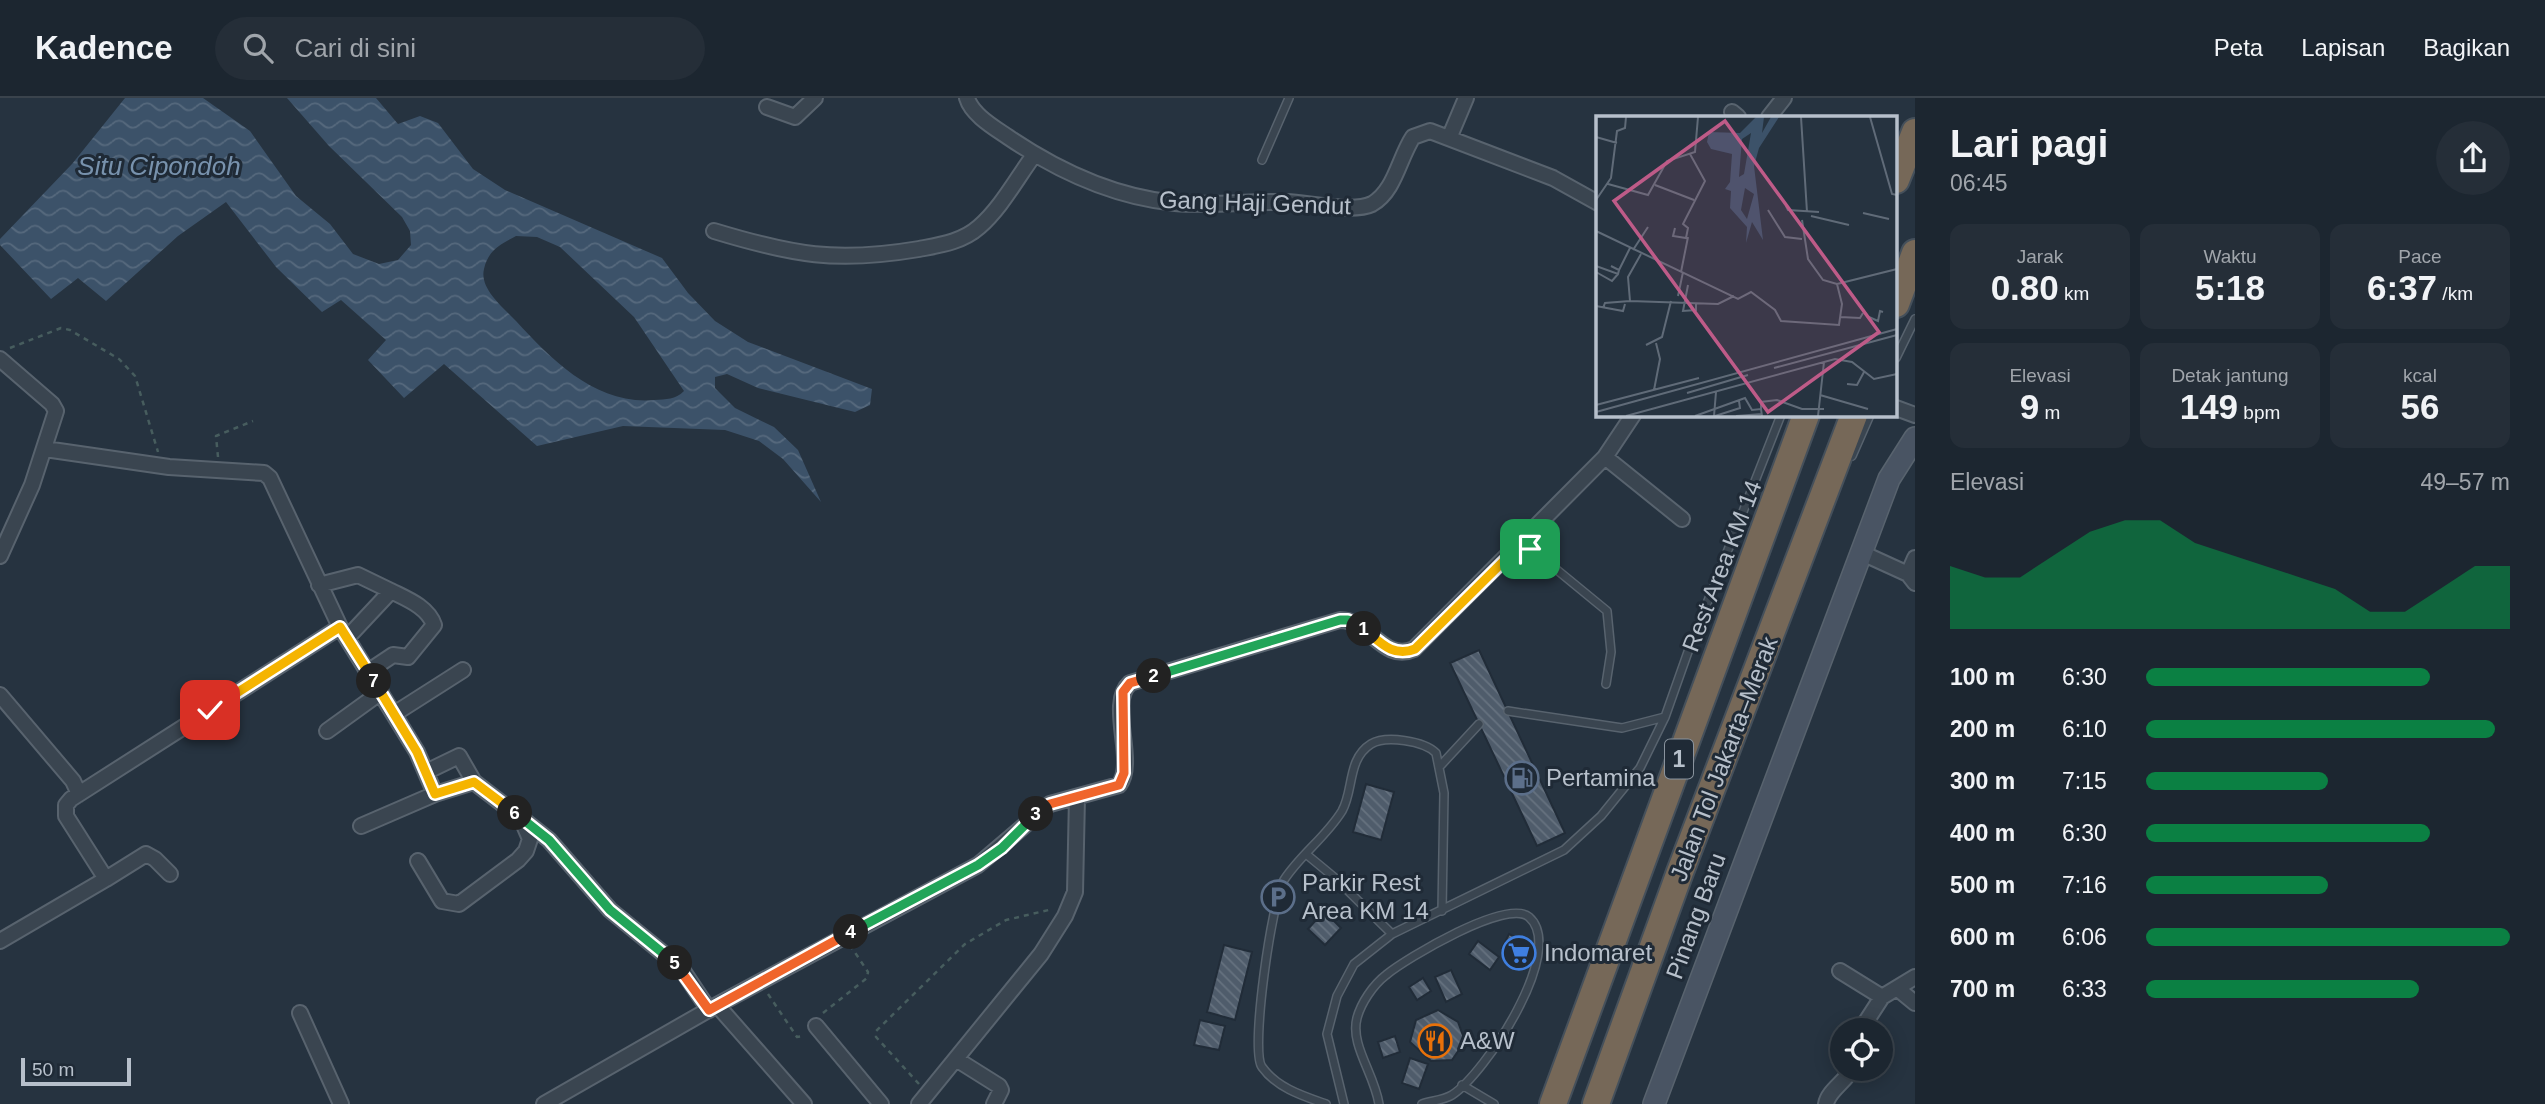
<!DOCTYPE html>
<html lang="id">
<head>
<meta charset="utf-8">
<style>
	:root { --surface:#1c2630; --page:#252e38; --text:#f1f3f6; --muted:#a0a5ab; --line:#3a434c; --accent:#0b8043 }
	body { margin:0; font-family:Helvetica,sans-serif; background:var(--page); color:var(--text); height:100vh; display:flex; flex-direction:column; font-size:26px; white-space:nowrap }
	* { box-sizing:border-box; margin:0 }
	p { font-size:23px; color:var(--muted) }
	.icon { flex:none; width:38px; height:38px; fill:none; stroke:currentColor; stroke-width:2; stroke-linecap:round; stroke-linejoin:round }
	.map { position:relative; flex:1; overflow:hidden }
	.drawer { display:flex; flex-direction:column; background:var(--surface); width:630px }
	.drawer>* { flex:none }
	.fabs { position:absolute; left:1830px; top:920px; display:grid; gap:14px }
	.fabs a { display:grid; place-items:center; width:63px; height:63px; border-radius:50%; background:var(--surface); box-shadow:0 4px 18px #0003,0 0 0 2px var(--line); font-size:35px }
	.scale { position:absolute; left:21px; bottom:18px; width:110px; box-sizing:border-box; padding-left:7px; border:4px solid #b7c0cb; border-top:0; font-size:19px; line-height:24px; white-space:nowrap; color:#b7c0cb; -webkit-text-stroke:5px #1f2a36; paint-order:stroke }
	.pin { position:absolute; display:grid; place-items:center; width:60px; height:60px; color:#fff; margin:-30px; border-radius:14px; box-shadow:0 4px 10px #0006 }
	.km { position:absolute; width:35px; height:35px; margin:-18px; border-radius:50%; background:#222; color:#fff; font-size:19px; line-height:35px; text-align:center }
	.round { display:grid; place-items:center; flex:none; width:74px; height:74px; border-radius:37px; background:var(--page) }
	.head { display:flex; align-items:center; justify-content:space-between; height:119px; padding:0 35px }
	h1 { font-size:38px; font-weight:700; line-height:52px }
	.stats { display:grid; grid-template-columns:repeat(3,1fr); gap:10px; height:119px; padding:7px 35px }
	.stats div { display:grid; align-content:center; border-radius:14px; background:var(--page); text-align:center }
	.stats b { font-size:35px; font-weight:700 }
	.stats small { font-size:19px; font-weight:400 }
	.stats p { font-size:19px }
	.chart { height:196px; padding:14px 35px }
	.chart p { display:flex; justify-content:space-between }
	.chart svg { width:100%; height:126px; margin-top:7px; fill:var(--accent); opacity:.7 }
	ul { padding:0 35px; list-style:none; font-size:23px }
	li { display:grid; grid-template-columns:112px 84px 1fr; align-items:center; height:52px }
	li i { height:18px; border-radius:9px; background:var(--accent) }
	header { display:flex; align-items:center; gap:42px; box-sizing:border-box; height:98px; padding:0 35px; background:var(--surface); border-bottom:2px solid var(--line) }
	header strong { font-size:33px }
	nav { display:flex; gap:38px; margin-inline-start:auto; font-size:24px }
	.search { width:490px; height:63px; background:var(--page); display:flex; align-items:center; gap:18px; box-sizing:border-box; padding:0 24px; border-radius:38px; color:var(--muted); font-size:26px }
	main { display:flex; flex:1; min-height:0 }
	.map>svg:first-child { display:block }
</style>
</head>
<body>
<header>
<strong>Kadence</strong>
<div class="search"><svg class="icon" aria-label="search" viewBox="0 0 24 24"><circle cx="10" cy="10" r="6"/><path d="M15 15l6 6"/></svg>Cari di sini</div>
<nav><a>Peta</a><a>Lapisan</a><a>Bagikan</a></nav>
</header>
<main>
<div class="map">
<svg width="1915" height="1006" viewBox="0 0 1915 1006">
	<defs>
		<pattern id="water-waves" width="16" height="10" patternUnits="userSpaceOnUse" patternTransform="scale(1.75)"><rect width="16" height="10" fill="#3c5269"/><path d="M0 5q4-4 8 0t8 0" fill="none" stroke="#56697d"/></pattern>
		<pattern id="building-back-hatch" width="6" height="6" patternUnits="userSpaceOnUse" patternTransform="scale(1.75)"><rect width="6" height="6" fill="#4f5c6b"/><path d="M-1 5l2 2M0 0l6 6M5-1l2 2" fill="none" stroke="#66727f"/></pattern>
	</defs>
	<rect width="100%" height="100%" fill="#263340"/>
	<path fill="url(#water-waves)" fill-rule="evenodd" d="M125 0H203L250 33 296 98 330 126 353 156 379 166 398 162 411 147 410 133 402 119 329 48 287 0H376L398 26 420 18 438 25 473 71 505 92 662 160 688 195 715 223 748 244 872 291 870 307 855 314 758 290 727 276 715 279V290L735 310 774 329 798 352 821 404 783 361 759 343 725 332 623 328 537 348 444 266 404 300 368 262 386 242 341 202 322 214 276 169 226 104 178 138 106 203 78 180 51 201 0 147V141L72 66ZM516 138 537 139 560 149 634 219 684 293C675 302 667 301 654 302 596 307 553 263 516 223 504 210 479 191 484 171 488 152 501 146 516 138Z"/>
	<path fill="url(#building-back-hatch)" stroke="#212c38" stroke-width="2" d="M1479 552 1565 735 1537 748 1450 565Z
		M1366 686 1394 694 1381 742 1353 734Z
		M1324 813 1341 830 1325 847 1308 831Z
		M1509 836 1531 847 1524 861 1502 850Z
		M1478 843 1499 859 1490 872 1469 856Z
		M1224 847 1252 854 1235 922 1207 914Z
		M1451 872 1462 896 1446 904 1435 879Z
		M1423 880 1431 893 1417 902 1409 889Z
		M1438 912 1458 924 1465 943 1452 962 1431 963 1410 944 1416 922Z
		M1200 922 1225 928 1219 952 1194 947Z
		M1395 938 1400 954 1383 960 1378 944Z
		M1410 960 1428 966 1419 991 1402 985Z"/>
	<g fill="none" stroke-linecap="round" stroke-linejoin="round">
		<defs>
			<path id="lane" d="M1262 62 1289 0
				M1896 260 1915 221
				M1852 358 1870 317
				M1523 444 1607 513 1611 554 1606 586
				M1508 613 1622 630 1665 619
				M1441 667 1479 626
				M1306 756 1335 780 1392 836
				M1462 987 1494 1006
				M1326 1006C1303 998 1277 990 1262 969 1250 953 1272 801 1284 782 1300 757 1326 739 1342 713 1354 692 1347 661 1371 646 1386 637 1424 643 1436 655L1444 695 1442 813
				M1344 1006 1327 936 1337 898 1354 866 1392 836 1564 752 1601 718 1640 670 1665 619 1689 551 1781 317
				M1379 1006C1374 975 1350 947 1357 920 1361 905 1373 887 1386 877 1407 860 1507 800 1529 819 1567 852 1485 976 1452 997 1444 1002 1431 1003 1422 1006"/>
			<path id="street" d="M967 0C972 17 995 30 1008 39 1058 73 1114 99 1175 105 1213 108 1250 103 1287 104 1309 105 1353 115 1372 106 1395 93 1399 60 1413 39L1430 33 1553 80 1598 105
				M767 9 795 19 815 0
				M1732 14 1738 19
				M1769 19 1784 0
				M1450 38 1466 0
				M714 133C793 157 836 165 919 151 940 147 962 144 979 129 1001 110 1017 80 1034 57
				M0 261 52 306 56 313 32 387 0 458
				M1896 310 1915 317
				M45 351 169 369 264 375 270 380 340 529 417 654 435 696 474 684 521 720 530 741 526 753 518 762 459 806 442 803 418 763
				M1605 359 1682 421
				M1862 455 1908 476 1915 485
				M1908 476 1915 460
				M319 487 358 477 391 493
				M347 540 391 493C407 501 428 509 434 527L408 559 393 557 369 573
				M0 597 73 683 79 696
				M394 616 463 572
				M327 633 381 594
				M426 674 459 658 474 684
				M525 723 549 742 610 812 681 870 709 912
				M361 728 435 696
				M106 781 146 756 155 761 170 776
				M0 843 106 781 66 718V707L71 701 340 529
				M1840 873 1882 899
				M1898 891 1915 905
				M717 907 804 1006
				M300 915 341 1006
				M816 928 881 1006
				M1860 933 1882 899 1915 879
				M956 961 999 988 1001 992 994 1006
				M544 1006 717 907 978 767 1050 706 1119 687C1137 663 1107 606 1130 585L1340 522C1370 522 1383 565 1414 551L1605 359 1633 317
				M919 1006 1041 856 1065 818 1075 794 1077 699
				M1826 1006C1828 993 1845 984 1852 971"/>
			<path id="secondary" d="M1654 1006 1889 381 1915 340"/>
			<path id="highway" d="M1896 82 1915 34
				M1896 206 1915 155
				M1553 1006 1806 317
				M1596 1006 1680 774 1854 317"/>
		</defs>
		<use href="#lane" stroke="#58636e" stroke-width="10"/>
		<use href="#street" stroke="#58636e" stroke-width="18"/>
		<use href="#secondary" stroke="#58636e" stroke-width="24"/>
		<use href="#highway" stroke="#45505b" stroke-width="30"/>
		<path stroke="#475d5e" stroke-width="2.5" stroke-dasharray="5 5" stroke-linecap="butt" d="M10 250 61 230 70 232 119 261 135 278 158 354
			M218 359 216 338 253 323
			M768 896 797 939 804 938
			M823 915 867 880 868 874 852 850
			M919 986 876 939V933L965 846 1006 822 1053 811"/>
		<use href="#lane" stroke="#3a4550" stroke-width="7"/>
		<use href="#street" stroke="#3a4550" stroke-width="14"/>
		<use href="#secondary" stroke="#495463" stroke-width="21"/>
		<use href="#highway" stroke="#766858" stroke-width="26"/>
	</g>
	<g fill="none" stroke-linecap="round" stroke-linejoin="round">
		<defs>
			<path id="split-1" d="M1364 531C1380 544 1393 560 1415 551L1523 444 1530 451"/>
			<path id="split-2" d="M1154 578 1340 522H1348L1364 531"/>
			<path id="split-3" d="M1036 716 1050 706 1119 687 1124 675 1123 594 1130 585 1154 578"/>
			<path id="split-4" d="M851 834 978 767 1002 750 1036 716"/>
			<path id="split-5" d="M675 865 709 912 851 834"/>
			<path id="split-6" d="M515 715 549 742 610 812 675 865"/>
			<path id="split-7" d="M374 583 417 654 435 696 474 684 515 715"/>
			<path id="split-8" d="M210 612 340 529 374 583"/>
		</defs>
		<use href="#split-1" stroke="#fff" stroke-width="14"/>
		<use href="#split-2" stroke="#fff" stroke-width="14"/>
		<use href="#split-3" stroke="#fff" stroke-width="14"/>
		<use href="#split-4" stroke="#fff" stroke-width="14"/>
		<use href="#split-5" stroke="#fff" stroke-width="14"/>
		<use href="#split-6" stroke="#fff" stroke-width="14"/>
		<use href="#split-7" stroke="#fff" stroke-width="14"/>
		<use href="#split-8" stroke="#fff" stroke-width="14"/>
		<use href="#split-1" stroke="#f5b400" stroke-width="9"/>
		<use href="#split-2" stroke="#22a559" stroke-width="9"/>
		<use href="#split-3" stroke="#f0652b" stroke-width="9"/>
		<use href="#split-4" stroke="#22a559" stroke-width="9"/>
		<use href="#split-5" stroke="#f0652b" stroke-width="9"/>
		<use href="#split-6" stroke="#22a559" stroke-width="9"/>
		<use href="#split-7" stroke="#f5b400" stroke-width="9"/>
		<use href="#split-8" stroke="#f5b400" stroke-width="9"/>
	</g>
	<defs>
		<symbol id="fuel-ring" viewBox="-11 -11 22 22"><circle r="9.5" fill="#1f2a36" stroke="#5c6f8a" stroke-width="1.5"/><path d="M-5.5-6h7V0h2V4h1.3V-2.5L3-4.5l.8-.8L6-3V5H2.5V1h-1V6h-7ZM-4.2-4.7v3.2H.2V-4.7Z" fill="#5c6f8a"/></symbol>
		<symbol id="parking-ring" viewBox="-11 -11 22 22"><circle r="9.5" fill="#1f2a36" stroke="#5c6f8a" stroke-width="1.5"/><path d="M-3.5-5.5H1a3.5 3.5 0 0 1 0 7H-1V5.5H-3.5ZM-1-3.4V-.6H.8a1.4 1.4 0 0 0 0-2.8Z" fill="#5c6f8a"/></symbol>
		<symbol id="supermarket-ring" viewBox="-11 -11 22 22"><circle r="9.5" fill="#1f2a36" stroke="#3f7fe0" stroke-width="1.5"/><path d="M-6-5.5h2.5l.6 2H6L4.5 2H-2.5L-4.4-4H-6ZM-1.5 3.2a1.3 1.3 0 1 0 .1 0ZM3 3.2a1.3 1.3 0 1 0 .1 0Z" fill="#3f7fe0"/></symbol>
		<symbol id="restaurant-ring" viewBox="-11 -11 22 22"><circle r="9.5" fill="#1f2a36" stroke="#e8710a" stroke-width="1.5"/><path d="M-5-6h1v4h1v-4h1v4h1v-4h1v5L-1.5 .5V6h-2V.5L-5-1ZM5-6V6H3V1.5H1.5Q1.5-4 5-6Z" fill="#e8710a"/></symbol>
	</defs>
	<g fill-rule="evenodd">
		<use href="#fuel-ring" x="1503" y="661" width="38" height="38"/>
		<use href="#parking-ring" x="1259" y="780" width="38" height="38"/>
		<use href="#supermarket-ring" x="1500" y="836" width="38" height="38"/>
		<use href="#restaurant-ring" x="1416" y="924" width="38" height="38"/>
	</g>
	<g text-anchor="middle" stroke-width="6" stroke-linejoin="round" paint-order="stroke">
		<rect fill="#1f2a36" stroke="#89939e" stroke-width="2" x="1665" y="641.5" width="28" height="39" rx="5"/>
		<g font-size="23" font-weight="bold" fill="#b7c0cb">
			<text x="1679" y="669">1</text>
		</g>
		<g font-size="24" fill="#b7c0cb" stroke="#1f2a36">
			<text transform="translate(1255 105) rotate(2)" y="8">Gang Haji Gendut</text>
			<text transform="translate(1722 468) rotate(-69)" y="8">Rest Area KM 14</text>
			<text transform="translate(1724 661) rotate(-69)" y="8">Jalan Tol Jakarta–Merak</text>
			<text transform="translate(1696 818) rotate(-70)" y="8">Pinang Baru</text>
		</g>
		<g font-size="24" fill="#b7c0cb" stroke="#1f2a36" text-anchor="start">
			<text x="1546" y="688">Pertamina</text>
			<text x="1302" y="793">Parkir Rest<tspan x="1302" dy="28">Area KM 14</tspan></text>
			<text x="1544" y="863">Indomaret</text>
			<text x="1460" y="951">A&amp;W</text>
		</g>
		<g font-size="26" font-style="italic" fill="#7892ad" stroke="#1f2a36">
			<text x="159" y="77">Situ Cipondoh</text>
		</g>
	</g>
	<g transform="translate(1596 18)">
		<rect width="301" height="301" fill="#263340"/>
		<path d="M160 1H168L166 17 175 1H183L163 32 158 50 167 124 156 106 150 127 151 111 134 92 135 75 129 73 134 66 136 38 115 33 111 26 113 16 144 17ZM155 17 148 58 143 61 146 23ZM149 72 158 78 151 103 145 94Z" fill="#3c5269" fill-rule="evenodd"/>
		<path fill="none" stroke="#606b78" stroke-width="2" d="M205 1 211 96M274 1 296 78 301 79M0 21 21 27M12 68 52 79 71 45 99 36 102 1M59 69 98 84M0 84 15 62 21 15 29 12 30 1M190 90 192 94 223 96M172 94 189 121 206 123M267 97 293 103M215 100 253 109M206 104 212 143 227 164 241 168M79 112 77 120 90 122 92 112 87 108 109 65 94 38M0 115 142 183 155 176 179 194 185 205 243 209 246 188 241 168M37 134 52 111M0 150 22 158 23 154 15 150M23 154 34 132M0 156 16 165 22 158M85 156 92 121M241 168 301 153M92 169 87 195 100 194V187M82 180 87 156M34 185 32 161 45 138M0 190 27 195 29 188M7 192 9 187 34 185 122 188 138 180M244 201 264 202 267 197M273 201 282 205 284 195 287 196M50 229 66 221 75 185M178 252 301 219M251 268 261 269 268 256M58 274 64 243 60 227M91 277 152 259M224 279 272 293M0 289 103 262M165 293V286L181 284 206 293H228M0 296 301 213M30 300 239 243 256 246 278 263 301 258M99 300 149 282 156 294 165 293 166 300M118 300 120 276M119 300 144 292 143 285M140 300 166 298M222 300 228 246"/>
		<path fill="#be5b88" fill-opacity="0.15" stroke="#be5b88" stroke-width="3.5" d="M129 5 283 216 172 296 18 85Z"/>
		<rect width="301" height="301" fill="none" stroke="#b7c0cb" stroke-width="3.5"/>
	</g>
</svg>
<div class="fabs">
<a><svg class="icon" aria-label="locate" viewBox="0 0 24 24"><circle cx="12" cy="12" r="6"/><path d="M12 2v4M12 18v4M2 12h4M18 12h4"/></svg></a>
</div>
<div class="scale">50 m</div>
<div class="pin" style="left:1530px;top:451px;background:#1e9e55"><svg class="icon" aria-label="arrive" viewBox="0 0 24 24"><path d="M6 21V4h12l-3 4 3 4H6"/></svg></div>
<div class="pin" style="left:210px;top:612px;background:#d93025"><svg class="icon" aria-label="check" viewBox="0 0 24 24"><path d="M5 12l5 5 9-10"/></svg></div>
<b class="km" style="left:1364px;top:531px">1</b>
<b class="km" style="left:1154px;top:578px">2</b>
<b class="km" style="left:1036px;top:716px">3</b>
<b class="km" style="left:851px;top:834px">4</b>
<b class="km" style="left:675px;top:865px">5</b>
<b class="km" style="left:515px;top:715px">6</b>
<b class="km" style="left:374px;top:583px">7</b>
</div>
<section class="drawer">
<div class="head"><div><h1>Lari pagi</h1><p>06:45</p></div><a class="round"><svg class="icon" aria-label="share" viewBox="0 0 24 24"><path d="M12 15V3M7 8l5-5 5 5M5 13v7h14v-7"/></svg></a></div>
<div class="stats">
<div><p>Jarak</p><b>0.80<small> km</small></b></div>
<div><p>Waktu</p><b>5:18</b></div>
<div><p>Pace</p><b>6:37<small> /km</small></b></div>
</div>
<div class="stats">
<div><p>Elevasi</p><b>9<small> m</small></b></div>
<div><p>Detak jantung</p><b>149<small> bpm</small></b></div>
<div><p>kcal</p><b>56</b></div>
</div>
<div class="chart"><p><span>Elevasi</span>49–57 m</p>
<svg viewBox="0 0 160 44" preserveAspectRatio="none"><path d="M0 44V22L10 26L20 26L30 18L40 10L50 6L60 6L70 14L80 18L90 22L100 26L110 30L120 38L130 38L140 30L150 22L160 22V44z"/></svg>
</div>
<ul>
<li><b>100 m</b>6:30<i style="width:78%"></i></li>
<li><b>200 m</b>6:10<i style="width:96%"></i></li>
<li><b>300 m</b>7:15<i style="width:50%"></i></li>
<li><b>400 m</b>6:30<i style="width:78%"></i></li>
<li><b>500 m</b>7:16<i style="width:50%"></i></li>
<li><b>600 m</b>6:06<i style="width:100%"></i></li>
<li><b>700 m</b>6:33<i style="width:75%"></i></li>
</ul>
</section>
</main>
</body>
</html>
